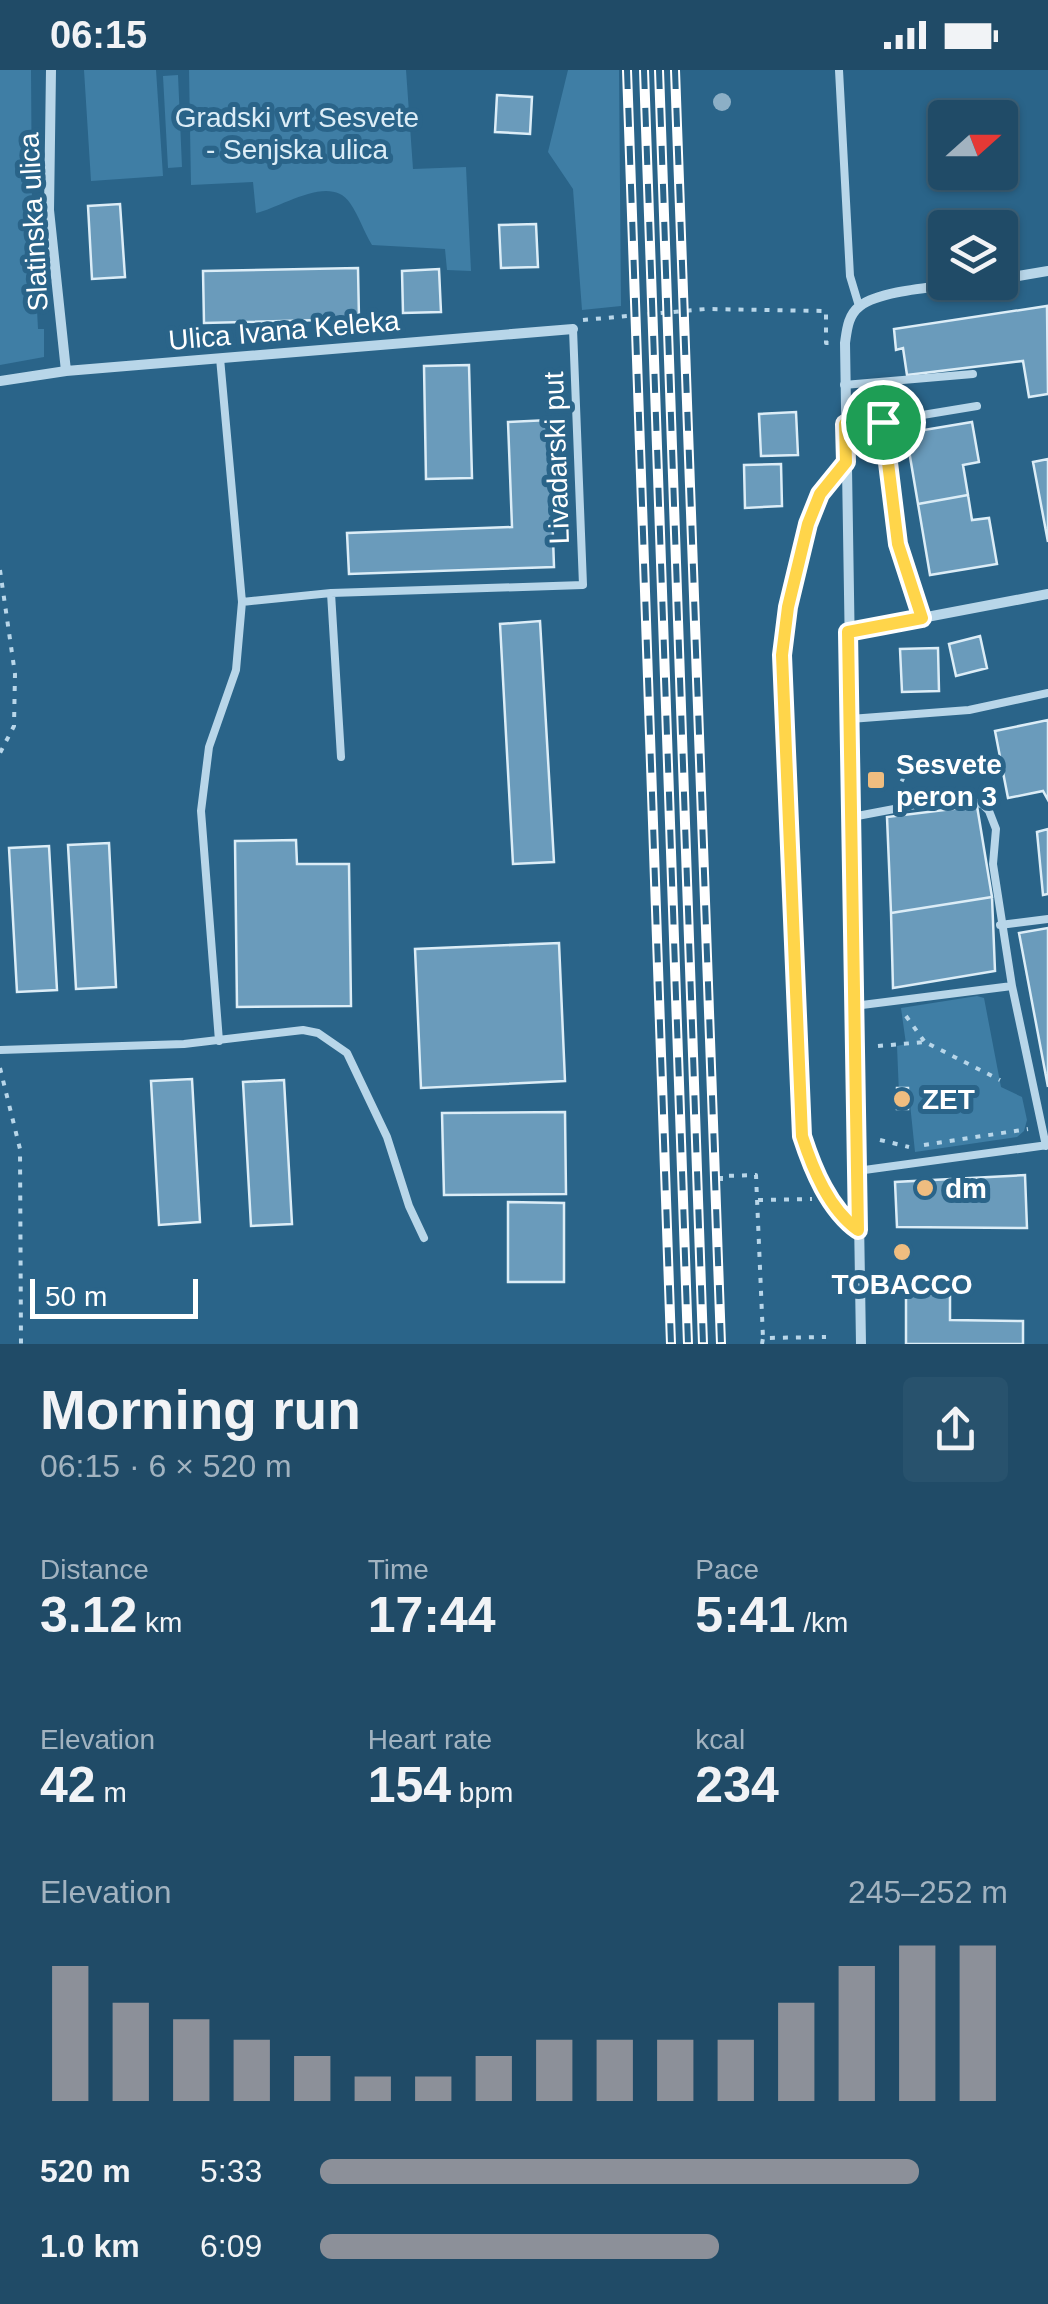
<!DOCTYPE html>
<html lang="en">
<head>
<meta charset="utf-8">
<style>
	:root { --surface:#204b67; --page:#28526d; --text:#f1f3f6; --muted:#a2b3c0; --line:#3d637b; --accent:#8c9099 }
	body { margin:0; font-family:Helvetica,sans-serif; background:var(--page); color:var(--text); height:100vh; display:flex; flex-direction:column; font-size:38px; white-space:nowrap }
	* { box-sizing:border-box; margin:0 }
	p { font-size:32px; color:var(--muted) }
	.icon { flex:none; width:55px; height:55px; fill:none; stroke:currentColor; stroke-width:2; stroke-linecap:round; stroke-linejoin:round }
	.map { position:relative; height:1274px; overflow:hidden }
	.details { display:flex; flex-direction:column; background:var(--surface); flex:1 }
	.details>* { flex:none }
	.needle { width:65px; rotate:69deg }
	.fabs { position:absolute; left:928px; top:30px; display:grid; gap:20px }
	.fabs a { display:grid; place-items:center; width:90px; height:90px; border-radius:10px; background:var(--surface); box-shadow:0 2px 8px #0004,0 0 0 2px var(--line); font-size:50px }
	.scale { position:absolute; left:30px; bottom:25px; width:168px; box-sizing:border-box; padding-left:10px; border:5px solid #fff; border-top:0; font-size:28px; line-height:35px; white-space:nowrap; color:#fff; -webkit-text-stroke:8px #2a6489; paint-order:stroke }
	.pin { position:absolute; display:grid; place-items:center; width:85px; height:85px; color:#fff; margin:-42px; border:5px solid #fff; border-radius:50%; box-shadow:0 2px 10px #0007 }
	.round { display:grid; place-items:center; flex:none; width:105px; height:105px; border-radius:10px; background:var(--page) }
	.head { display:flex; align-items:center; justify-content:space-between; height:170px; padding:0 40px }
	h1 { font-size:55px; font-weight:600; line-height:75px }
	.figures { display:grid; grid-template-columns:repeat(3,1fr); gap:15px; height:170px; padding:10px 40px }
	.figures div { display:grid; align-content:center }
	.figures b { font-size:50px; font-weight:600 }
	.figures small { font-size:28px; font-weight:400 }
	.figures p { font-size:28px }
	.chart { height:280px; padding:20px 40px }
	.chart p { display:flex; justify-content:space-between }
	.chart svg { width:100%; height:180px; margin-top:10px; stroke:var(--accent); stroke-width:6 }
	ul { padding:0 40px; list-style:none; font-size:32px }
	li { display:grid; grid-template-columns:160px 120px 1fr; align-items:center; height:75px }
	li i { height:25px; border-radius:12px; background:var(--accent) }
	.status { display:flex; justify-content:space-between; align-items:center; height:70px; padding:0 50px; background:var(--surface); direction:ltr }
	.status svg { height:28px; fill:currentColor }
	.map>svg:first-child { display:block }
</style>
</head>
<body>
<div class="status"><b>06:15</b><svg viewBox="0 0 49 12"><path d="M0 12V9h3v3zM5 12V6h3v6zM10 12V3h3v9zM15 12V0h3v12zM26 1h20v11H26zM47 4h2v5h-2z"/></svg></div>
<div class="map">
<svg width="1048" height="1274" viewBox="0 0 1048 1274">
	<rect width="100%" height="100%" fill="#2a6489"/>
	<path fill="#3f7ea5" d="M0 0H31L32 141 38 259H44V287L0 295Z
		M84 0H156L163 106 91 111Z
		M189 0H406L413 99 466 97 471 201 447 200 445 179 372 175C364 162 359 146 350 133 330 103 281 138 256 143L253 112 191 115Z
		M568 0H619L621 236 582 240 573 119 548 82Z
		M178 5 182 97 168 98 163 6Z
		M977 926 984 928 1001 1017 1022 1027 1027 1050 1024 1061 1017 1067 915 1082 909 1024H899L897 976 906 974 901 938Z"/>
	<path fill="#6a9bbb" stroke="#dcedf7" stroke-width="2.5" d="M497 25 532 27 530 64 495 62Z
		M120 134 125 207 92 209 88 136Z
		M536 154 538 197 501 198 499 155Z
		M358 198 359 249 204 253 203 201Z
		M439 199 441 242 403 243 402 201Z
		M1047 236 1048 324 1029 327 1023 291 907 305 903 278 896 280 894 259Z
		M469 295 472 408 426 409 424 296Z
		M796 342 798 385 761 386 759 344Z
		M549 350 554 497 349 504 347 463 512 457 508 352Z
		M972 352 979 392 963 395 968 425 918 434 906 363Z
		M1048 389V472L1033 392Z
		M781 394 782 436 745 438 744 395Z
		M968 425 972 450 989 448 997 494 930 505 918 434Z
		M540 551 554 792 513 794 500 554Z
		M980 566 987 598 956 606 949 574Z
		M938 578 939 621 902 622 900 579Z
		M1048 650V730L1043 721 1008 728 995 661Z
		M977 736 992 827 891 843 887 747Z
		M1048 759V824L1043 825 1037 762Z
		M296 770 297 794H349L351 936 237 937 235 771Z
		M109 773 116 917 76 919 68 775Z
		M49 776 57 920 17 922 9 778Z
		M992 827 995 901 893 918 891 843Z
		M1048 858V1017L1019 863Z
		M559 873 565 1011 421 1018 415 879Z
		M192 1009 200 1152 159 1155 151 1011Z
		M284 1010 292 1154 251 1156 243 1012Z
		M897 1018H908V1039H897Z
		M565 1042 566 1124 444 1125 442 1043Z
		M1025 1105 1027 1158 897 1157 895 1112Z
		M508 1132 564 1133V1212H508Z
		M906 1224 950 1225V1250L1023 1251V1274H906Z"/>
	<g fill="none" stroke-linecap="round" stroke-linejoin="round">
		<path stroke="#b8d6e9" stroke-width="4" stroke-dasharray="5 8" stroke-linecap="butt" d="M583 250 706 239 826 241V273H830
			M0 500 15 604 14 656 0 683
			M896 723 907 700
			M906 946 924 971
			M878 976 925 972 1000 1010
			M0 998 20 1079 21 1274
			M880 1070 909 1077
			M924 1075 1028 1059
			M721 1111V1106L756 1105 763 1268
			M758 1130 812 1129
			M762 1274 763 1268 826 1267"/>
		<path stroke="#b8d6e9" stroke-width="8" d="M839 0 850 206 859 236
			M220 288 242 532 331 523 583 515 573 259
			M844 315 973 304
			M883 352 898 474 922 548
			M845 354H868L977 336
			M845 392C837 403 828 413 821 424 795 466 788 536 782 585L802 1066C813 1100 829 1139 858 1160
			M331 523 341 687
			M850 649 969 640 1048 623
			M852 747 952 728 982 734 989 741 996 759 993 794 1012 916
			M1000 855 1048 849
			M854 936 1012 916 1046 1076
			M219 971 201 741 209 677 236 600 242 532
			M0 980 184 974 303 960 318 963 347 983 387 1067 409 1136 424 1168
			M857 1101 1048 1075"/>
		<path stroke="#b8d6e9" stroke-width="10" d="M51 0 49 140 66 301
			M1000 209 1048 201
			M0 311 66 301 573 259
			M848 562 1048 524
			M861 1274 845 273C847 259 848 245 860 236 882 219 944 217 972 212"/>
		<defs>
			<path id="rail" d="M627 0 671 1274
				M644 0 688 1274
				M659 0 703 1274
				M675 0 721 1274"/>
		</defs>
		<use href="#rail" stroke="#fff" stroke-width="10"/>
		<use href="#rail" stroke="#2a6489" stroke-width="6" stroke-dasharray="19" stroke-linecap="butt"/>
	</g>
	<circle fill="#8cafc6" cx="722" cy="32" r="9"/>
	<g fill="none" stroke-linecap="round" stroke-linejoin="round">
		<defs>
			<path id="route" d="M883 352 898 474 922 548 848 562 858 1160C829 1139 813 1100 802 1066L782 585 788 537 808 454 820 424 846 392 845 354Z"/>
		</defs>
		<use href="#route" stroke="#fff" stroke-width="20"/>
		<use href="#route" stroke="#ffd54a" stroke-width="12"/>
	</g>
	<g fill="#efbd80" stroke="#2a6489" stroke-width="4">
		<rect x="866" y="700" width="20" height="20" rx="5"/>
		<circle cx="902" cy="1029" r="10"/>
		<circle cx="925" cy="1118" r="10"/>
		<circle cx="902" cy="1182" r="10"/>
	</g>
	<g text-anchor="middle" stroke-width="10" stroke-linejoin="round" paint-order="stroke">
		<g font-size="28" fill="#dcedf7" stroke="#2a6489">
			<text x="297" y="57">Gradski vrt Sesvete<tspan x="297" dy="32">- Senjska ulica</tspan></text>
		</g>
		<g font-size="28" fill="#fff" stroke="#2a6489">
			<text transform="translate(33 152) rotate(-93)" y="10">Slatinska ulica</text>
			<text transform="translate(284 260) rotate(-5)" y="10">Ulica Ivana Keleka</text>
			<text transform="translate(556 388) rotate(-92)" y="10">Livadarski put</text>
		</g>
		<g font-size="28" font-weight="bold" fill="#fff" stroke="#2a6489" text-anchor="start">
			<text x="896" y="704">Sesvete<tspan x="896" dy="32">peron 3</tspan></text>
			<text x="922" y="1039">ZET</text>
			<text x="945" y="1128">dm</text>
			<text x="902" y="1224" text-anchor="middle">TOBACCO</text>
		</g>
	</g>
</svg>
<div class="fabs">
<a><svg class="needle" viewBox="-14 -14 28 28"><path d="M0-13l5 13h-10z" fill="#e53935"/><path d="M0 13l5-13h-10z" fill="#a2b3c0"/></svg></a>
<a><svg class="icon" aria-label="layers" viewBox="0 0 24 24"><path d="M12 4l9 5-9 5-9-5zM3 14l9 5 9-5"/></svg></a>
</div>
<div class="scale">50 m</div>
<div class="pin" style="left:883px;top:352px;background:#1e9e55"><svg class="icon" aria-label="arrive" viewBox="0 0 24 24"><path d="M6 21V4h12l-3 4 3 4H6"/></svg></div>
</div>
<section class="details">
<div class="head"><div><h1>Morning run</h1><p>06:15 · 6 × 520 m</p></div><a class="round"><svg class="icon" aria-label="share" viewBox="0 0 24 24"><path d="M12 15V3M7 8l5-5 5 5M5 13v7h14v-7"/></svg></a></div>
<div class="figures">
<div><p>Distance</p><b>3.12<small> km</small></b></div>
<div><p>Time</p><b>17:44</b></div>
<div><p>Pace</p><b>5:41<small> /km</small></b></div>
</div>
<div class="figures">
<div><p>Elevation</p><b>42<small> m</small></b></div>
<div><p>Heart rate</p><b>154<small> bpm</small></b></div>
<div><p>kcal</p><b>234</b></div>
</div>
<div class="chart"><p><span>Elevation</span>245–252 m</p>
<svg viewBox="0 0 160 44" preserveAspectRatio="none"><path d="M5 44V11M15 44V20M25 44V24M35 44V29M45 44V33M55 44V38M65 44V38M75 44V33M85 44V29M95 44V29M105 44V29M115 44V29M125 44V20M135 44V11M145 44V6M155 44V6"/></svg>
</div>
<ul>
<li><b>520 m</b>5:33<i style="width:87%"></i></li>
<li><b>1.0 km</b>6:09<i style="width:58%"></i></li>
</ul>
</section>
</body>
</html>
